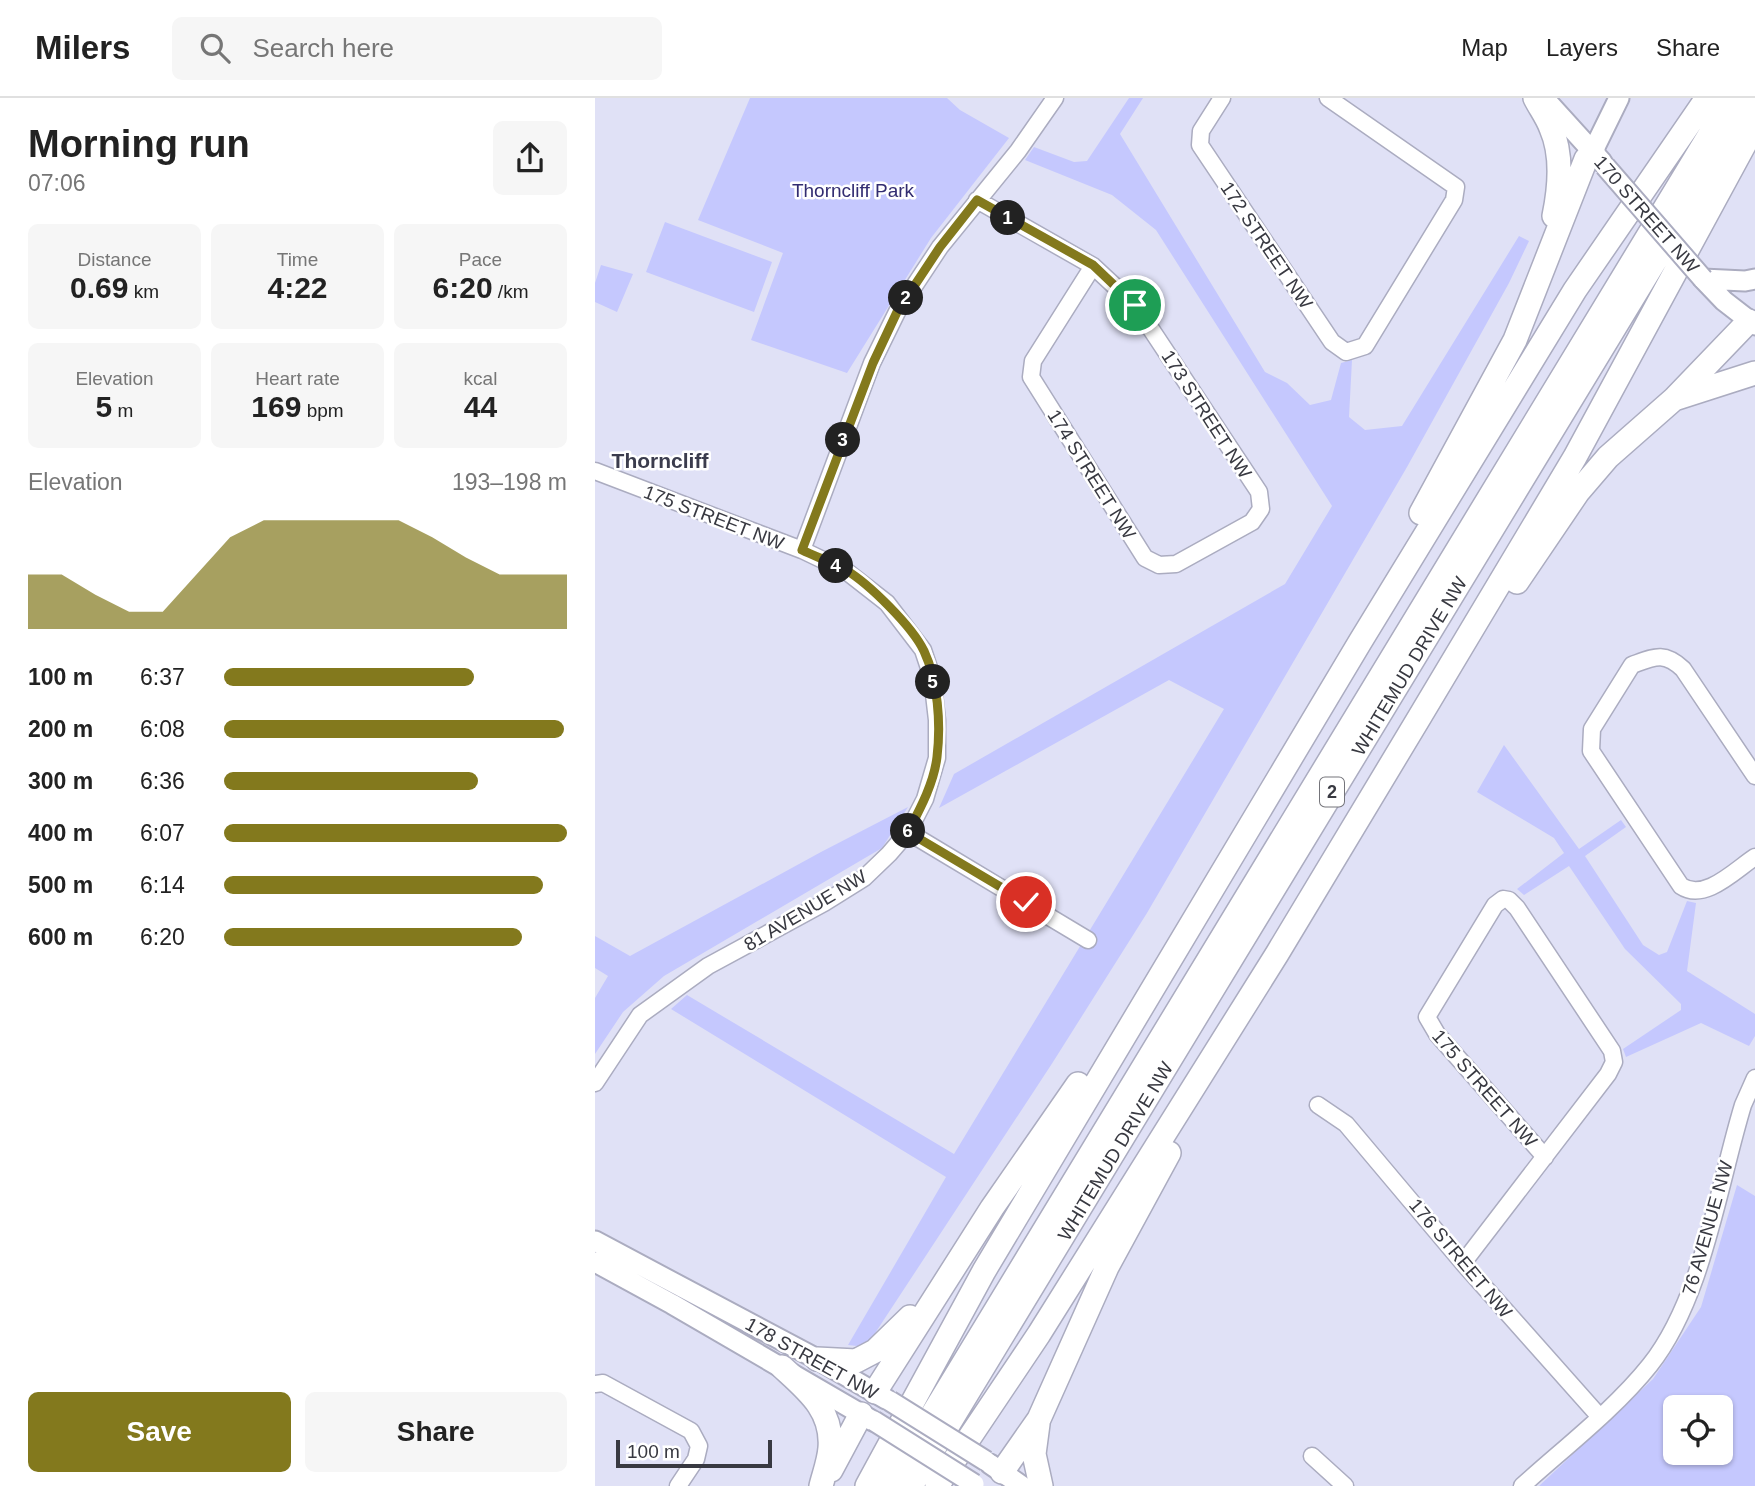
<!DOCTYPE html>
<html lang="en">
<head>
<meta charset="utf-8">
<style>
	:root { --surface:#fff; --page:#f6f6f6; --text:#222; --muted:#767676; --line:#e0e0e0; --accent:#83791d }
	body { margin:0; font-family:Helvetica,sans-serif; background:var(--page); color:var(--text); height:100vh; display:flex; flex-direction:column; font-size:26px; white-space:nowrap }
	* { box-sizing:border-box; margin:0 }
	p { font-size:23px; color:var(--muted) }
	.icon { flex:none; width:38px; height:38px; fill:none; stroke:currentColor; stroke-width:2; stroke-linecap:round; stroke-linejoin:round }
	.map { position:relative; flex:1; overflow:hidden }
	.side { display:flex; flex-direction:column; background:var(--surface); width:595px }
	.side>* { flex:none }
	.tools { position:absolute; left:1068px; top:1297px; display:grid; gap:14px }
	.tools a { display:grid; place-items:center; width:70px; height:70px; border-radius:10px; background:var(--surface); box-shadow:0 2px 5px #0004; font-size:35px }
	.scale { position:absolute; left:21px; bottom:18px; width:156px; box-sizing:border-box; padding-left:7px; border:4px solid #383941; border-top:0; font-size:19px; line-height:24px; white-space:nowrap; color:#383941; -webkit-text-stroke:5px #fff; paint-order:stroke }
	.pin { position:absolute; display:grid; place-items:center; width:60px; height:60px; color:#fff; margin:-30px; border:4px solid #fff; border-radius:50%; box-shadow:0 2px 7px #0007 }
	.km { position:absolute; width:35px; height:35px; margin:-18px; border-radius:50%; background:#222; color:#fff; font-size:19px; line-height:35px; text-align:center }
	.round { display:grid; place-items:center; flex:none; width:74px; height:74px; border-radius:10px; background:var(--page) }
	.head { display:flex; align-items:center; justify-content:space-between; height:119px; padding:0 28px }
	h1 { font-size:38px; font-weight:600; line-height:52px }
	.stats { display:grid; grid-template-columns:repeat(3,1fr); gap:10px; height:119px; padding:7px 28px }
	.stats div { display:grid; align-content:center; border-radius:10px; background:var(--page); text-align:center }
	.stats b { font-size:30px; font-weight:600 }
	.stats small { font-size:19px; font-weight:400 }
	.stats p { font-size:19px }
	.chart { height:196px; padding:14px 28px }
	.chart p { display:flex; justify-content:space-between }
	.chart svg { width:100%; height:126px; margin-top:7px; fill:var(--accent); opacity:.7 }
	.primary-button { display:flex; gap:14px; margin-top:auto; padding:14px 28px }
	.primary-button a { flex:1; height:80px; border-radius:10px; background:var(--accent); color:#fff; font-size:28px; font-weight:600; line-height:80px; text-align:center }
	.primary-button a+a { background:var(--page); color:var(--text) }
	ul { padding:0 28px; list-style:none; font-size:23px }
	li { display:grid; grid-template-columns:112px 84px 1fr; align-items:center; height:52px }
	li i { height:18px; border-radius:9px; background:var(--accent) }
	header { display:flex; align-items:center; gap:42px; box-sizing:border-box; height:98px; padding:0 35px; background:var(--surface); border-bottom:2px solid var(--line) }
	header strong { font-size:33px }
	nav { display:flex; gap:38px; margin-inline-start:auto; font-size:24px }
	.search { width:490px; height:63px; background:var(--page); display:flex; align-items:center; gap:18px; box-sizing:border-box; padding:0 24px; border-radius:10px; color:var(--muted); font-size:26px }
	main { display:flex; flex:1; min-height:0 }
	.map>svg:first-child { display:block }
</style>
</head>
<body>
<header>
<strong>Milers</strong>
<div class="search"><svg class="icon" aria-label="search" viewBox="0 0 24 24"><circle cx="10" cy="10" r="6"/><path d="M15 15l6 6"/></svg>Search here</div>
<nav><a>Map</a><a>Layers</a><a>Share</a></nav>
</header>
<main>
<section class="side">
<div class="head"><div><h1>Morning run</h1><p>07:06</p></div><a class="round"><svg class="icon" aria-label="share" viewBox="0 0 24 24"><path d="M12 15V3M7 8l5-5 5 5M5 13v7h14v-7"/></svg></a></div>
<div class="stats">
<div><p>Distance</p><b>0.69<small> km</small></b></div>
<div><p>Time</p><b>4:22</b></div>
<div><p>Pace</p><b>6:20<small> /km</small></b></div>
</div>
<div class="stats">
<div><p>Elevation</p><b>5<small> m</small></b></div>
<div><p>Heart rate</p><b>169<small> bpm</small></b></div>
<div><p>kcal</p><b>44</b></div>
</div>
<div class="chart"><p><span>Elevation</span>193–198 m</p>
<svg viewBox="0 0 160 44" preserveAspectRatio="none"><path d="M0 44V25L10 25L20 32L30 38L40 38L50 25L60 12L70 6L80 6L90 6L100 6L110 6L120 12L130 19L140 25L150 25L160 25V44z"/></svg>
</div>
<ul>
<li><b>100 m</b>6:37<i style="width:73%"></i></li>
<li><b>200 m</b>6:08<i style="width:99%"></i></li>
<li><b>300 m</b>6:36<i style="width:74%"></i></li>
<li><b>400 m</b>6:07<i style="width:100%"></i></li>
<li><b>500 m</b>6:14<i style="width:93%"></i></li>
<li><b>600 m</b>6:20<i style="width:87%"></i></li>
</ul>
<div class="primary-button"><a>Save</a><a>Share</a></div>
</section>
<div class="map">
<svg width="1160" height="1388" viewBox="0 0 1160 1388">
	<rect width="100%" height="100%" fill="#e0e1f6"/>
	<path fill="#c5c8fe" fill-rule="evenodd" d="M155 0H352L365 12 414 40 336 140 252 275 156 242 188 155 103 122Z
		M534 0H548L525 36 670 274 692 285 715 307 736 302 746 265 757 262 754 319 770 332 807 328 924 138 934 143 914 185 812 369 552 815 458 964 271 1249 253 1247 351 1079 76 911 92 897 359 1056 629 611 574 582 344 710 359 676 690 486 737 408 561 132 517 97 430 62 439 49 479 64 492 63Z
		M70 124 177 164 159 214 51 174Z
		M6 167 38 176 22 214 0 204V185Z
		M909 647 984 751 1026 722 1031 729 990 758 1048 847 1064 857 1072 854 1092 803 1101 805 1092 873 1160 916V938L1154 948 1106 925 1031 959 1028 951 1086 912V906L1030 851 974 768 929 797 922 791 969 755 959 740 882 694Z
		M313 709 287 750 69 878 28 914 0 956V900L13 878 0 870V838L35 858 226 754Z
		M1142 1087 1160 1098V1388H944L1058 1281 1106 1209ZM1080 1309H1125V1354H1080Z"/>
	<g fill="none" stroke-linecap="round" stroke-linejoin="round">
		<defs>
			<path id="minor" d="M627 0 606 33 605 47 737 244 751 254 770 248 859 102 861 89 733 0
				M382 102 498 168 540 207 664 394 666 411 657 424 581 466 564 467 550 460 436 279 438 263 498 168
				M0 373 207 452 251 473 292 505 328 552 337 579 342 622V660L330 701 313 734 294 756 269 780 229 805 113 868 45 917 0 985
				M207 452 277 265 302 214 345 149 423 53 460 0
				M1160 678 1088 571C1069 553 1059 559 1037 567L997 631 996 653 1086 788C1110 804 1140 772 1160 759
				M313 734 493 842
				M723 1007 751 1026 868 1165 1004 1318
				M868 1165 1013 976 1019 964 1017 953 922 810 914 802 908 801 900 807 832 919 842 936 950 1059
				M0 1286 8 1285 96 1333 104 1348 101 1361 83 1388
				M717 1358 750 1388
				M927 1388C969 1350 1020 1311 1055 1267 1108 1200 1123 1089 1148 1007L1160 980"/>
			<path id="major" d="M949 0 1007 64
				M998 53 1024 0
				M1108 181 1129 203 1160 227
				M1108 181 1150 183 1160 181
				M0 1143 222 1261 291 1301
				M0 1164 77 1206 278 1323
				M395 1366 427 1388"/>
			<path id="highway" d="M940 0C945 10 952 19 956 30 968 57 965 89 959 118
				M1082 300 1160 275
				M826 415 920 242 991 61 998 53
				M922 484 983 394 1013 359 1079 301 1154 223
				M222 1261 261 1263 280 1253 315 1219
				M187 1269C212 1292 238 1312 235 1350 234 1363 229 1376 226 1388
				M280 1294 397 1110 483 986
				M443 1326 439 1356 446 1388
				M236 1372 266 1316
				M407 1374 444 1321 512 1169 574 1055
				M272 1388 389 1173 765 544 980 192 1112 0
				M294 1388 1137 0
				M316 1388 1159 0
				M342 1388 444 1236 682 856 824 620 980 359 1160 27"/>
		</defs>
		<use href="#minor" stroke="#abacc0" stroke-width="19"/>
		<use href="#major" stroke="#abacc0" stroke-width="23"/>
		<use href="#highway" stroke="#abacc0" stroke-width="26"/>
		<use href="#minor" stroke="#fff" stroke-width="16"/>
		<use href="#major" stroke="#fff" stroke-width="19"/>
		<use href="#highway" stroke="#fff" stroke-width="23"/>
		<defs>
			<path id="major-bridge" d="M1010 68 1108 181
				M295 1303 391 1363
				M279 1323 379 1386"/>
		</defs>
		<use href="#major-bridge" stroke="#abacc0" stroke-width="23" stroke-linecap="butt"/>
		<use href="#major-bridge" stroke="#fff" stroke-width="19"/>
	</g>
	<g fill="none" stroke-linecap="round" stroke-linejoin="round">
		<defs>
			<path id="route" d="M431 804 313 734C325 711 339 685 342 659 346 626 343 583 329 553 317 528 274 486 251 472 237 464 221 459 207 452L278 265 302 214 345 149 382 102 498 167 540 207"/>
		</defs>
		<use href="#route" stroke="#fff" stroke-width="14"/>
		<use href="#route" stroke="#83791d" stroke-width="9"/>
	</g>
	<g text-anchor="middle" stroke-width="5" stroke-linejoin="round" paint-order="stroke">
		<rect fill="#fff" stroke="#74747a" stroke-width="2" x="725" y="679.5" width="24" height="29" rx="5"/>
		<g font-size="18" font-weight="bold" fill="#383941">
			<text x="737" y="700">2</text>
		</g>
		<g font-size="19" fill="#322c71" stroke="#fff">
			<text x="258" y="99">Thorncliff Park</text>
		</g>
		<g font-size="19" fill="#383941" stroke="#fff">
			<text transform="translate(1052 116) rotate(49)" y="7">170 STREET NW</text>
			<text transform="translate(672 147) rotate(56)" y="7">172 STREET NW</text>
			<text transform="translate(612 316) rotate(57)" y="7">173 STREET NW</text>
			<text transform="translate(497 376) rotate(58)" y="7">174 STREET NW</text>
			<text transform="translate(119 419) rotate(21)" y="7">175 STREET NW</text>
			<text transform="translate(814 568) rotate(-59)" y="7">WHITEMUD DRIVE NW</text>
			<text transform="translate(210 812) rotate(-31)" y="7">81 AVENUE NW</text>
			<text transform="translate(890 990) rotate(49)" y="7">175 STREET NW</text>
			<text transform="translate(520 1053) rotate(-59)" y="7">WHITEMUD DRIVE NW</text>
			<text transform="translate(1112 1130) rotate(-74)" y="7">76 AVENUE NW</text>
			<text transform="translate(866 1160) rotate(50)" y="7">176 STREET NW</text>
			<text transform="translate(217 1260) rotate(29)" y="7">178 STREET NW</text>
		</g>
		<g font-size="21" font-weight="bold" fill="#3b3c4d" stroke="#fff">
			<text x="65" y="370">Thorncliff</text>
		</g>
	</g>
</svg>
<div class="tools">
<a><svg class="icon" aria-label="locate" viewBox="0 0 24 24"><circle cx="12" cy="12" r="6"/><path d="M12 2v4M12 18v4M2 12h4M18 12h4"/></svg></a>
</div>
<div class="scale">100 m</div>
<div class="pin" style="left:540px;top:207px;background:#1e9e55"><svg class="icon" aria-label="arrive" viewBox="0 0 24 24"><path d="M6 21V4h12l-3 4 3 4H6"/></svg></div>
<div class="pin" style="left:431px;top:804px;background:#d93025"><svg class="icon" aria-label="check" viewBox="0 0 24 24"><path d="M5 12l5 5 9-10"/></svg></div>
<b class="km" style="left:413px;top:120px">1</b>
<b class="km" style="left:311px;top:200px">2</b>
<b class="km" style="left:248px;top:342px">3</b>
<b class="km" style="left:241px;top:468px">4</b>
<b class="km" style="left:338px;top:584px">5</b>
<b class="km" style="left:313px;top:733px">6</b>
</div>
</main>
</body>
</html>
